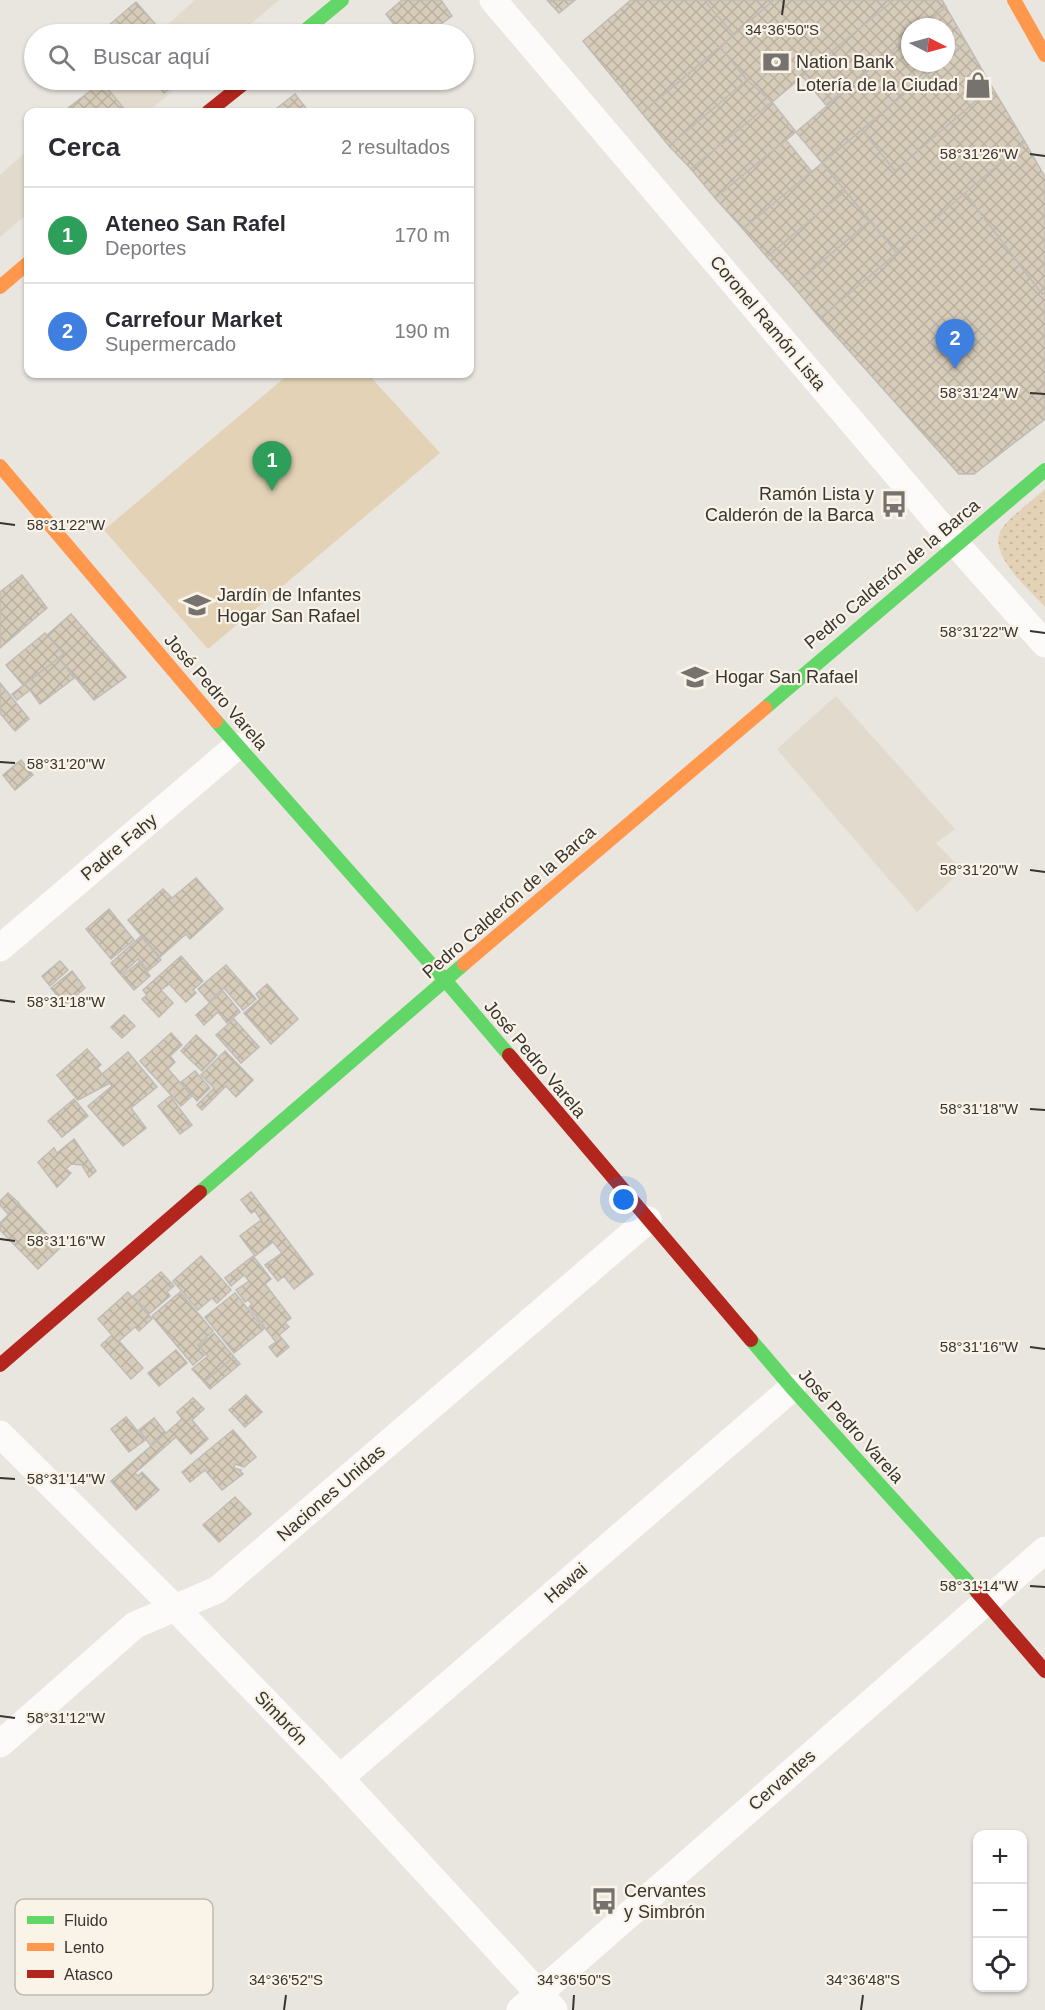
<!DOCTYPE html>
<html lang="es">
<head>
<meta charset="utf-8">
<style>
  body { margin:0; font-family:Helvetica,sans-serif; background:#f7f7f7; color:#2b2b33 }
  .controls { position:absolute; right:18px; bottom:18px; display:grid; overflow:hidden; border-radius:12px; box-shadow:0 2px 4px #0004 }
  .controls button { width:54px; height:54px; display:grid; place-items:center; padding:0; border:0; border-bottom:2px solid #e1e1e2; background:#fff; color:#2b2b33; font:30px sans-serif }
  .compass { position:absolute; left:901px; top:18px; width:54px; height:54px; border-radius:50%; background:#fff; box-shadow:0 2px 4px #0004; rotate:96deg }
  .you { position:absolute; left:624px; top:1200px; width:21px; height:21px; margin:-15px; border:4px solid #fff; border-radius:50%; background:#1a73e8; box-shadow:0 0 0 9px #1a73e833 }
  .badge { display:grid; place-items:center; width:39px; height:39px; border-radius:50%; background:#76736e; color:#fff; font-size:20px; font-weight:700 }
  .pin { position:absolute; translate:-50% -50px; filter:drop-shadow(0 2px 3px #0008) }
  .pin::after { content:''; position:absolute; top:32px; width:21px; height:18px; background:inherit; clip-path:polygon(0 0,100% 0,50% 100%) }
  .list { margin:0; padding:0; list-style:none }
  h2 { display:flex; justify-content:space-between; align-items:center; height:78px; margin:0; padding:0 24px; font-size:26px }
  h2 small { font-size:20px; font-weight:400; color:#7c7c81 }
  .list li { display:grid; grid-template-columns:39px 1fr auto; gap:18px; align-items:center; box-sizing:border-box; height:96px; padding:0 24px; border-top:2px solid #e1e1e2 }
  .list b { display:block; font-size:22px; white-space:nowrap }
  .list p { margin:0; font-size:20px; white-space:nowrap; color:#7c7c81 }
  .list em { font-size:20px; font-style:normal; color:#7c7c81 }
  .icon { flex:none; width:33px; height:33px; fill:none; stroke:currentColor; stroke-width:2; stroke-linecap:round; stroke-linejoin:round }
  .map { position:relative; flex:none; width:1045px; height:2010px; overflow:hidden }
  .search { position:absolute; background:#fff; box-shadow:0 2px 4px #0004; left:24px; top:24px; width:450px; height:66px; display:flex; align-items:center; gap:15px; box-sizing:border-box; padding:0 21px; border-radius:33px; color:#7c7c81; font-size:22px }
  .panel { position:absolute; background:#fff; box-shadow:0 2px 4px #0004; left:24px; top:108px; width:450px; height:270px; border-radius:12px }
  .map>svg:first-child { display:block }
  .built { fill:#e2dacd }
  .grass { fill:#e4d2b6 }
  .park { fill:url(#park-dots) }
  .building { fill:url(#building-cross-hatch); stroke:#bfbcb7; stroke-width:1.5 }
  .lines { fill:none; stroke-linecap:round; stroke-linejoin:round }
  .street { stroke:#fcfbfa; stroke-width:27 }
  .fast { stroke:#63d668; stroke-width:14 }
  .slow { stroke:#ff974d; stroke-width:14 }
  .jam { stroke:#b3261e; stroke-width:14 }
  .ticks { fill:none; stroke:#383531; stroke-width:2 }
  .labels { text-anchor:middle; stroke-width:4.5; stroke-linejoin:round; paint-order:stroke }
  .poi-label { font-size:18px; fill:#383531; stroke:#faf3e8; text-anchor:start }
  .street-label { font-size:18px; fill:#383531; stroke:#faf3e8 }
  .key { fill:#faf3e8; stroke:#c0bab1; stroke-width:1.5 }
  .key-label { font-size:16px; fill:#383531 }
  .ticks-label { font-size:15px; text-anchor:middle; fill:#383531; stroke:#faf3e8; stroke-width:4.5; stroke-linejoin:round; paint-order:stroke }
</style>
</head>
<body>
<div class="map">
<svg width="1045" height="2010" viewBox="0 0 1045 2010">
  <defs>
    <pattern id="park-dots" width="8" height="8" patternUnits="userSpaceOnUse" patternTransform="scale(1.5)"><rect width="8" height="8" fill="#e4d2b6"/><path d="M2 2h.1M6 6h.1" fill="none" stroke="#c4b59d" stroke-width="1.8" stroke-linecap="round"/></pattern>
    <pattern id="building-cross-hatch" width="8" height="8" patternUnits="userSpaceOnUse" patternTransform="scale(1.5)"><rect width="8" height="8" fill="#d7ccba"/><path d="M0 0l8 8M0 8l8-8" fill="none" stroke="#b9b0a0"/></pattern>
  </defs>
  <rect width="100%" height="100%" fill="#e9e5df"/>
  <g class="built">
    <polygon points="195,0 279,0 239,34 157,34"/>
    <polygon points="107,80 186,80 147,112 70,112"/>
    <polygon points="28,150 28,213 0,237 0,175"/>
    <polygon points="836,696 955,829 936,843 962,870 917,912 777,749"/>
  </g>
  <polygon class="grass" points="289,374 368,374 440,453 208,649 104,530"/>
  <path class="park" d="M1045,489V607C1029,589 984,552 1003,527C1015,513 1032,501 1045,489Z"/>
  <g class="building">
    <polygon points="402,0 441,0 452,16 427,34 401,34 386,14"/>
    <polygon points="547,0 575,0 559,13"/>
    <polygon points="631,0 704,0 734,35 642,113 583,41"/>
    <polygon points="704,0 774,0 734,35"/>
    <polygon points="774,0 894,0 772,102 747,80 720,47"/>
    <polygon points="894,0 942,0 946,7 921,27 910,27 910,36 826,105 802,76"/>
    <polygon points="136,2 164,34 115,34 108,26"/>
    <polygon points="946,7 966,42 946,59 946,27 921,27"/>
    <polygon points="910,36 910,63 941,63 822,163 796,132"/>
    <polygon points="966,42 992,87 895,171 862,130 941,63 946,63 946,59"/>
    <polygon points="720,47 747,80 669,146 642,113"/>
    <polygon points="152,80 180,80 164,93"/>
    <polygon points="747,80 772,102 691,169 669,146"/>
    <polygon points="102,82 127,112 72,112 68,108"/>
    <polygon points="992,87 1025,142 897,253 822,163 862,130 895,171"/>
    <polygon points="295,94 309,112 272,112"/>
    <polygon points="772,102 796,132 715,198 691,169"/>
    <polygon points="786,140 812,172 743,229 715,198"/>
    <polygon points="1025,142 1045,177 1045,292 1042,294 965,193"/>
    <polygon points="822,163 845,191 767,257 743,229"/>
    <polygon points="845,191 870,221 793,286 767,257"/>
    <polygon points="965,193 1042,294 1045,292 1045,419 974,474 959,474 820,318"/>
    <polygon points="870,221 897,253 820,318 793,286"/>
    <polygon points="22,575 47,608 0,648 0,592"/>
    <polygon points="71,614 126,677 94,700 59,658 64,654 46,636"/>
    <polygon points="45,633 64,654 23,685 6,665"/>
    <polygon points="59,658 74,678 40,704 30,690 17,700 12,694"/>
    <polygon points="0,683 29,719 15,731 0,713"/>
    <polygon points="21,760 33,775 15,790 3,775"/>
    <polygon points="196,878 223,909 190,939 186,934 160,957 128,920 163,889 172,898"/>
    <polygon points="109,909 134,940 111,959 86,929"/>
    <polygon points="141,936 161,960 148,971 138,959 121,975 111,963"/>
    <polygon points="181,956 203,981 193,990 196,993 186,1002 169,984 161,990 173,1003 159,1017 142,999 147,995 143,990"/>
    <polygon points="60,961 68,970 50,986 42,976"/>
    <polygon points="139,962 150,976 134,990 122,976"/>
    <polygon points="226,965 256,999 243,1010 224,988 209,1002 198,989"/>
    <polygon points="72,971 85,988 65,1005 51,988"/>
    <polygon points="267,984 298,1019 271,1044 244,1013 260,999 256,994"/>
    <polygon points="223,991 240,1012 227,1023 218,1012 204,1025 196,1015"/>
    <polygon points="124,1015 135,1026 122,1038 111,1027"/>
    <polygon points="234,1019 259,1047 241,1063 216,1035"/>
    <polygon points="171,1033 182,1045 170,1056 175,1062 168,1069 192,1096 181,1106 140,1061"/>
    <polygon points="196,1035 217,1055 202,1071 181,1051"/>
    <polygon points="87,1049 101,1065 97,1068 110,1083 78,1100 57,1075"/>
    <polygon points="225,1051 253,1080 236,1097 226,1086 202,1110 197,1105 214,1088 201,1075"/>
    <polygon points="128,1052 157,1087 131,1108 146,1128 123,1146 88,1106 112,1086 102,1074"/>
    <polygon points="195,1071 210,1088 197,1101 181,1082"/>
    <polygon points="170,1096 192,1125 180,1134 158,1106"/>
    <polygon points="74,1099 88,1116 62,1137 48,1121"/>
    <polygon points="74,1139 96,1171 89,1177 82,1165 71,1164 66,1169 71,1173 57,1187 38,1162 54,1148 57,1153"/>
    <polygon points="251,1192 313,1274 294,1289 284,1276 278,1281 265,1265 282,1253 273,1242 255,1256 240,1236 261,1220 255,1211 251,1213 241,1200"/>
    <polygon points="8,1193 19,1203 8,1214 0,1205 0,1201"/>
    <polygon points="19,1204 60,1248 38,1269 0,1230 0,1223"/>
    <polygon points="201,1256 231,1290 217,1303 212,1298 198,1310 173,1281"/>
    <polygon points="253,1256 271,1279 265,1284 291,1318 285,1323 289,1327 279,1335 289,1347 277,1357 269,1347 276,1342 249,1307 252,1304 248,1300 245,1302 236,1290 249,1281 244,1275 231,1286 225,1278"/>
    <polygon points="161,1272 174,1286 167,1292 170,1296 149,1314 133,1296"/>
    <polygon points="128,1292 152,1319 139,1331 135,1327 119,1341 143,1368 131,1379 101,1345 112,1335 98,1319"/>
    <polygon points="180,1292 213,1331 198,1345 206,1354 193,1365 152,1316"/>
    <polygon points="235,1293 264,1329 234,1353 205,1317"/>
    <polygon points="214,1333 234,1357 204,1382 192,1369 208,1356 199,1346"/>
    <polygon points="176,1350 187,1363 159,1386 148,1373"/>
    <polygon points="234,1357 240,1364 210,1389 204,1382"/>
    <polygon points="246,1395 262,1412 245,1427 229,1410"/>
    <polygon points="193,1398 204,1409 192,1420 208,1439 191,1454 176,1437 135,1473 138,1476 142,1472 159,1490 136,1510 111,1481 182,1419 177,1412"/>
    <polygon points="126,1417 145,1440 129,1452 111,1429"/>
    <polygon points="154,1418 166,1433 150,1445 139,1430"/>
    <polygon points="233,1430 256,1457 244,1467 235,1464 234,1468 241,1470 240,1471 243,1474 222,1490 205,1470 190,1482 182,1472"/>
    <polygon points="235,1497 251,1514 219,1542 203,1525"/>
  </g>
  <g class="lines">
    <g class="street">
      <polyline points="493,0 956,544 1045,644"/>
      <polyline points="0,948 237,746"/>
      <polyline points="0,1434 175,1608 340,1778 554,2010"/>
      <polyline points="0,1744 135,1625 217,1590 648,1220"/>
      <polyline points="340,1778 792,1388"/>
      <polyline points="520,2010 1045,1550"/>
    </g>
    <g class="fast">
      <polyline points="301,34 342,0"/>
      <polyline points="765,708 1045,470"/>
      <polyline points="216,721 445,980 509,1055"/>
      <polyline points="200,1192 464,964"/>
      <polyline points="751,1340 792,1388 977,1592"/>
    </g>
    <g class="slow">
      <polyline points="1014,0 1045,55"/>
      <polyline points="0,287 28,263"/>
      <polyline points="0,466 216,721"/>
      <polyline points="464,964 765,708"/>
    </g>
    <g class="jam">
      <polyline points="208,112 248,80"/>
      <polyline points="509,1055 751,1340"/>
      <polyline points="0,1365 200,1192"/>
      <polyline points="977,1592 1045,1671"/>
    </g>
  </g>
  <path class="ticks" d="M782,15L784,0M1030,154L1045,156M1030,393L1045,394M0,523L15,525M1030,631L1045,633M0,762L15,763M1030,870L1045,872M0,1000L15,1002M1030,1109L1045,1110M0,1239L15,1241M1030,1347L1045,1349M0,1478L15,1479M1030,1586L1045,1587M0,1716L15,1718M284,2010L286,1995M573,2010L574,1995M861,2010L863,1995"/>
  <defs>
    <symbol id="bank-bare" viewBox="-9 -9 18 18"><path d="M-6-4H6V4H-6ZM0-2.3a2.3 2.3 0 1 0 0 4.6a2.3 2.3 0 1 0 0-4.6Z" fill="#76736e" stroke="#faf3e8" stroke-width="2.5" paint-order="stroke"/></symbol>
    <symbol id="shop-bare" viewBox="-9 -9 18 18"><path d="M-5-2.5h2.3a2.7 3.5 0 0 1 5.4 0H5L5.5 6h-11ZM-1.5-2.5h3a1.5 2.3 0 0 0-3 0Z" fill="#76736e" stroke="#faf3e8" stroke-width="2.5" paint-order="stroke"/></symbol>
    <symbol id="bus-bare" viewBox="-9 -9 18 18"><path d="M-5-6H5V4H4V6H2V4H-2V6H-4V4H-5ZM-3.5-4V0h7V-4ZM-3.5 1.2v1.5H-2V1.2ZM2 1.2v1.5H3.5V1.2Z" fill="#76736e" stroke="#faf3e8" stroke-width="2.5" paint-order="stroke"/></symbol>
    <symbol id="school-bare" viewBox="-9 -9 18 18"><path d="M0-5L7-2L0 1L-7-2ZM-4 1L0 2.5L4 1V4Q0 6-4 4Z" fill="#76736e" stroke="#faf3e8" stroke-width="2.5" paint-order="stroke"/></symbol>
  </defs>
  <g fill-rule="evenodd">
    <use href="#bank-bare" x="757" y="43" width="38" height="38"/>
    <use href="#shop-bare" x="959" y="66" width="38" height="38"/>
    <use href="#bus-bare" x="875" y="485" width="38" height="38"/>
    <use href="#school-bare" x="178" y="586" width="38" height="38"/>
    <use href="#school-bare" x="676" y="658" width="38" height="38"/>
    <use href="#bus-bare" x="585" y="1882" width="38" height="38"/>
  </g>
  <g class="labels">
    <g class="poi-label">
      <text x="796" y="68">Nation Bank</text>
      <text x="958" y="91" text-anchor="end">Lotería de la Ciudad</text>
      <text x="874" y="500" text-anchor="end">Ramón Lista y<tspan x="874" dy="21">Calderón de la Barca</tspan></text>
      <text x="217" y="601">Jardín de Infantes<tspan x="217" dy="21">Hogar San Rafael</tspan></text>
      <text x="715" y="683">Hogar San Rafael</text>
      <text x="624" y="1897">Cervantes<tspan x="624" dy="21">y Simbrón</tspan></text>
    </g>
    <g class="street-label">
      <text transform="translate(768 323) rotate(50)" y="6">Coronel Ramón Lista</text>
      <text transform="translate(892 574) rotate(-40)" y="6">Pedro Calderón de la Barca</text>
      <text transform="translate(216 692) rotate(49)" y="6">José Pedro Varela</text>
      <text transform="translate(119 847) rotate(-40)" y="6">Padre Fahy</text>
      <text transform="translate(509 902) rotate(-41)" y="6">Pedro Calderón de la Barca</text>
      <text transform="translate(535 1059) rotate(50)" y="6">José Pedro Varela</text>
      <text transform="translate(851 1426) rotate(48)" y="6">José Pedro Varela</text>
      <text transform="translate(331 1493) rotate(-41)" y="6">Naciones Unidas</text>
      <text transform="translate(566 1583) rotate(-41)" y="6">Hawai</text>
      <text transform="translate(281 1718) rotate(46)" y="6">Simbrón</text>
      <text transform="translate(782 1780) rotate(-41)" y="6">Cervantes</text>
    </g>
  </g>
  <rect x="15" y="1899" width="198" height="96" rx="9" class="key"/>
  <rect x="27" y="1916" width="27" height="8" fill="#63d668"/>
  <rect x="27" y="1943" width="27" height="8" fill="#ff974d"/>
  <rect x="27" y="1970" width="27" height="8" fill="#b3261e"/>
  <g class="key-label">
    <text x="64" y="1926">Fluido</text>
    <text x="64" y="1953">Lento</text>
    <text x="64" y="1980">Atasco</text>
  </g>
  <g class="ticks-label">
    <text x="782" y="35">34°36'50"S</text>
    <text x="979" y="159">58°31'26"W</text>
    <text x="979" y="398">58°31'24"W</text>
    <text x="66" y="530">58°31'22"W</text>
    <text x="979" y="637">58°31'22"W</text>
    <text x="66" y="769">58°31'20"W</text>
    <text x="979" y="875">58°31'20"W</text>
    <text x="66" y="1007">58°31'18"W</text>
    <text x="979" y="1114">58°31'18"W</text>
    <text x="66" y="1246">58°31'16"W</text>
    <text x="979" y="1352">58°31'16"W</text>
    <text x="66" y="1484">58°31'14"W</text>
    <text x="979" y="1591">58°31'14"W</text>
    <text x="66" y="1723">58°31'12"W</text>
    <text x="286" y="1985">34°36'52"S</text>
    <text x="574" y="1985">34°36'50"S</text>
    <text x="863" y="1985">34°36'48"S</text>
  </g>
</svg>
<div class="controls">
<button>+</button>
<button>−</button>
<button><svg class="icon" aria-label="locate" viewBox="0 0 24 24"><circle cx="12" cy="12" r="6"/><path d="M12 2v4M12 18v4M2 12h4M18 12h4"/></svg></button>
</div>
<svg class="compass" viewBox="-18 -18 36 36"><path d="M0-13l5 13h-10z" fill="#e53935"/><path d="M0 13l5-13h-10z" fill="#7c7c81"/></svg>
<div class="you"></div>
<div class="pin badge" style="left:272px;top:491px;background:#2e9e5b">1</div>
<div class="pin badge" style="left:955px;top:369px;background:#3f7fe0">2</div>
<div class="search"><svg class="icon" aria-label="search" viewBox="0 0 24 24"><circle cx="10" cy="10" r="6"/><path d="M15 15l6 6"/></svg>Buscar aquí</div>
<section class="panel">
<h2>Cerca<small>2 resultados</small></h2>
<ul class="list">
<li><span class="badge" style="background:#2e9e5b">1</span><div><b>Ateneo San Rafel</b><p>Deportes</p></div><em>170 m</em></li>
<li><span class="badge" style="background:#3f7fe0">2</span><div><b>Carrefour Market</b><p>Supermercado</p></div><em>190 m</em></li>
</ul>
</section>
</div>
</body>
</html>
